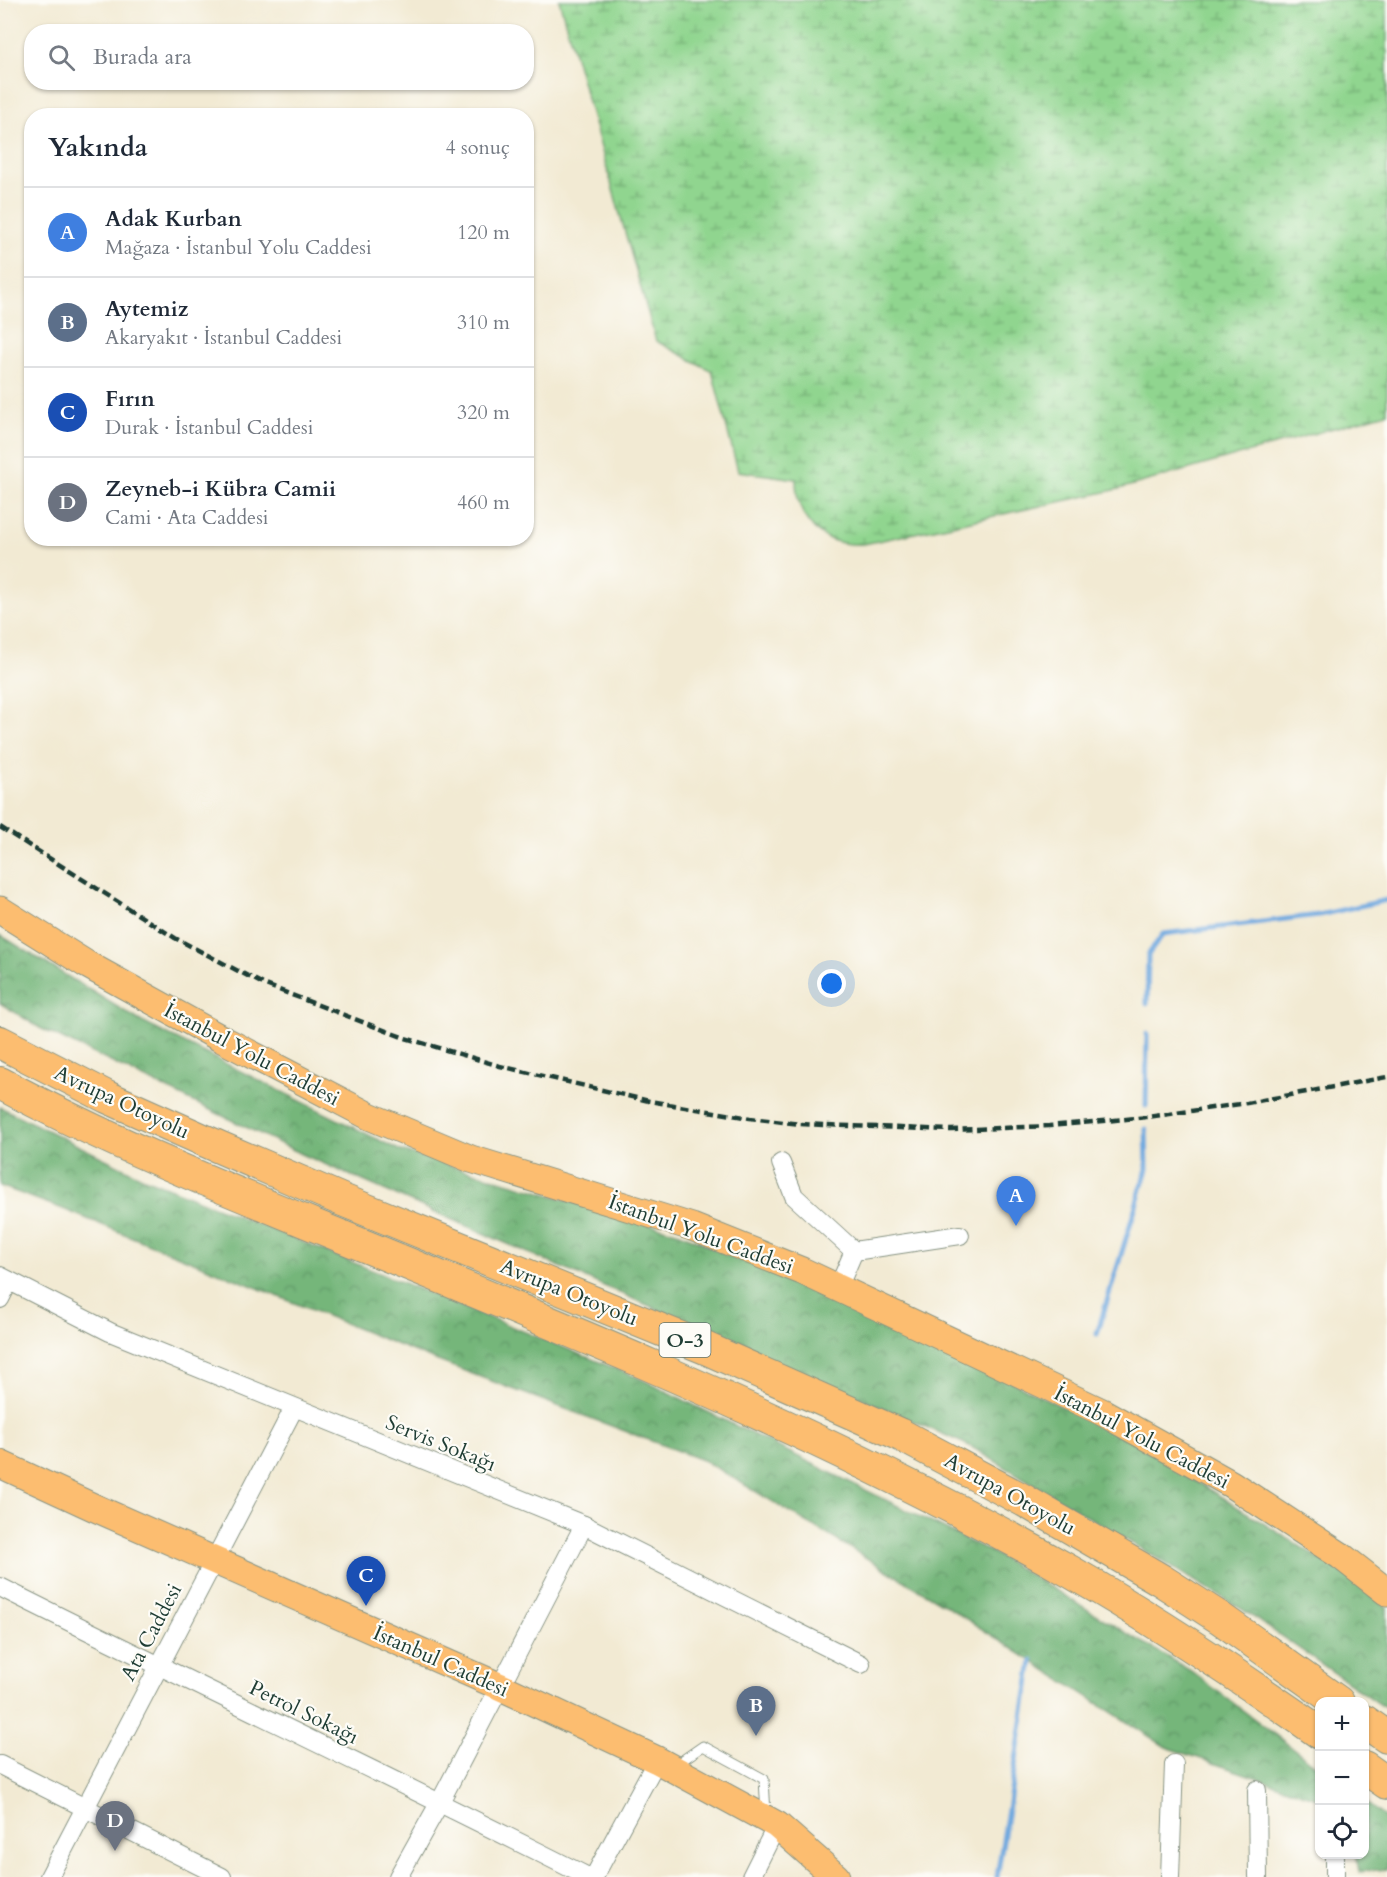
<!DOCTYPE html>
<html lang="tr">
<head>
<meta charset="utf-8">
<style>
  body { margin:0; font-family:Cardo,serif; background:#f2f2f3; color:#1f2937 }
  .controls { position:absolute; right:18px; bottom:18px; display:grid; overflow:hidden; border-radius:12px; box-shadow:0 2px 4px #0004 }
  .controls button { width:54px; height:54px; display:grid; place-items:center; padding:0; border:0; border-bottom:2px solid #e0e1e3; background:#fff; color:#1f2937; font:30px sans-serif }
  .you { position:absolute; left:832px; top:984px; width:21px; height:21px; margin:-15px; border:4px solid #fff; border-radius:50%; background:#1a73e8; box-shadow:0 0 0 9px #1a73e833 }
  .badge { display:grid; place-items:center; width:39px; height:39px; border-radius:50%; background:#0f766e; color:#fff; font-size:20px; font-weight:700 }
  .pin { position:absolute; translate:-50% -50px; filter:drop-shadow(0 2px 3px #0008) }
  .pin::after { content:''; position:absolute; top:32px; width:21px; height:18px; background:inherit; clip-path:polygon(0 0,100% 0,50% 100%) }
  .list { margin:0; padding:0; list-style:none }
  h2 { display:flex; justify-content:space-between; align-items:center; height:78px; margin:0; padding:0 24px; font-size:26px }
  h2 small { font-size:20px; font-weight:400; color:#747a83 }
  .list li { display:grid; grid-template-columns:39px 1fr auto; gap:18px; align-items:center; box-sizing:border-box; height:90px; padding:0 24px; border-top:2px solid #e0e1e3 }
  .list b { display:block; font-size:22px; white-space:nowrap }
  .list p { margin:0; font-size:20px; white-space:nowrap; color:#747a83 }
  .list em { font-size:20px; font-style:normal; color:#747a83 }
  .icon { flex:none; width:33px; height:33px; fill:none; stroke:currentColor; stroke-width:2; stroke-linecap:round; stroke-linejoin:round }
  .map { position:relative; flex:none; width:1387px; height:1877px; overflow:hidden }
  .search { position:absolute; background:#fff; box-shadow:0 2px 4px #0004; left:24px; top:24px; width:510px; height:66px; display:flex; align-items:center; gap:15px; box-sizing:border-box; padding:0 21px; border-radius:24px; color:#747a83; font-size:22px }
  .panel { position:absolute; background:#fff; box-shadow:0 2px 4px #0004; left:24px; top:108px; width:510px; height:438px; border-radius:24px }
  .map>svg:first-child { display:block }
  .forest { fill:url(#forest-crowns); stroke:#4a7a57; stroke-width:1.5 }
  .wetland { fill:url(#wetland-marsh); stroke:#588962; stroke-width:1.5 }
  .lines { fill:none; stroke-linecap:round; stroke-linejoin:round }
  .stream { stroke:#70a9df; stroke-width:5 }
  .service-casing { stroke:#889484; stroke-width:11 }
  .minor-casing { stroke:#889484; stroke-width:20 }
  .primary-casing { stroke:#889484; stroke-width:29 }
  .motorway-casing { stroke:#889484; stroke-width:34 }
  .service { stroke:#fff; stroke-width:9 }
  .minor { stroke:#fff; stroke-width:18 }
  .primary { stroke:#fcbd6f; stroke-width:27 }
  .motorway { stroke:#fcbd6f; stroke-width:32 }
  .rail { stroke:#1f3d34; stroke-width:4.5; stroke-dasharray:9 4.5; stroke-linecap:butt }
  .labels { text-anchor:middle; stroke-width:4.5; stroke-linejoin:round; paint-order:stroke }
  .shield { fill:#fdfcf7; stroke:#62766e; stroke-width:1.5 }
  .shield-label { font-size:20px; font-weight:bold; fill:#1f3d34 }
  .street-label { font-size:21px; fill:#1f3d34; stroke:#fdfcf7 }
</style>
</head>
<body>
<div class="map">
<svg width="1387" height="1877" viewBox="0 0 1387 1877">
  <defs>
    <pattern id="forest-crowns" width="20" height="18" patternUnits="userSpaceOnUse" patternTransform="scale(1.5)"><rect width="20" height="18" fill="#74b67a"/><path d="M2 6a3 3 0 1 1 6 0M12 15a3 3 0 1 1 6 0" fill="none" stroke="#5f9565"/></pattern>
    <pattern id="wetland-marsh" width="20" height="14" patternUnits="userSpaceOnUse" patternTransform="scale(1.5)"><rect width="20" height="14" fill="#90d58f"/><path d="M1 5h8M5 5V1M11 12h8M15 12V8" fill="none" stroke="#75ae76"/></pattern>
  </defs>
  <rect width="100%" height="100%" fill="#fdfcf7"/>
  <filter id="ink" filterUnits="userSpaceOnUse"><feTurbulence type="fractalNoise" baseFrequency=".0167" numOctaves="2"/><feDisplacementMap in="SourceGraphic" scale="12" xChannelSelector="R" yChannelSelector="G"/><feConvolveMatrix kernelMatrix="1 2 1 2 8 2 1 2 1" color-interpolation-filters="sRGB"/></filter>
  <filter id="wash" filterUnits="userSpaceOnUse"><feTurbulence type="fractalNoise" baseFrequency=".008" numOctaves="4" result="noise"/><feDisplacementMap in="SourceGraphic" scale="24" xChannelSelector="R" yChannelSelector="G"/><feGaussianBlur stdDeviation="1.35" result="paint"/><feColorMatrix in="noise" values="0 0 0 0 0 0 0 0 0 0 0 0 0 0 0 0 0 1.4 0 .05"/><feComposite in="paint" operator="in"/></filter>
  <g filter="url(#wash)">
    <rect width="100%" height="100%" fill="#f2ead3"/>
    <g class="forest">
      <polygon points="0,935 142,1022 401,1151 680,1233 859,1308 1129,1439 1357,1582 1387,1608 1387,1709 1240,1608 970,1446 304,1155 40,1028 0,1003"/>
      <polygon points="0,1107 144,1178 639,1378 993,1553 1191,1671 1319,1768 1319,1799 1166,1747 940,1602 705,1461 430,1358 63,1209 0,1186"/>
      <polygon points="1365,1802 1387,1819 1387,1869 1359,1872 1356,1855 1364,1854"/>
    </g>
    <path class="wetland" d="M559,0H1387V413L1119,489L864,544C821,547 796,521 796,479L738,471L712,371L656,341Z"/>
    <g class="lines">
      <g class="stream">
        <polyline points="1147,1004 1148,955 1163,934 1319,915 1387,900"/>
        <polyline points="1146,1106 1147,1034"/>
        <polyline points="1097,1334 1147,1169 1146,1129"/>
        <polyline points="997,1877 1032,1661"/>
      </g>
    </g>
  </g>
  <g filter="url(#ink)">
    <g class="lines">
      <defs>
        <polyline id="service" points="674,1766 703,1746 764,1779 766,1814"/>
        <g id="minor">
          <polyline points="781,1163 794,1196 854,1251"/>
          <polyline points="854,1251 960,1235"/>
          <polyline points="0,1276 110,1332 584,1525 861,1664"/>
          <polyline points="838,1288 854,1251"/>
          <polyline points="0,1299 9,1281"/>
          <path d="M0,1587C195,1685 393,1778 588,1877"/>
          <polyline points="0,1765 222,1877"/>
          <polyline points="1257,1790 1258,1877"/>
          <polyline points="49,1877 294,1408"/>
          <polyline points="398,1877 440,1802 584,1525"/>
          <polyline points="594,1877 657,1760"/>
          <polyline points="751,1877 777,1825"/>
          <polyline points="1170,1877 1174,1764"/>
          <polyline points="1335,1877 1335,1854"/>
        </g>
        <g id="primary">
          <polyline points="0,910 86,964 220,1038 369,1116 471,1159 692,1227 802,1271 1102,1412 1231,1484 1341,1556 1387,1592"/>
          <polyline points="0,1464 93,1507 499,1686 657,1760 777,1825 836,1877"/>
        </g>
        <g id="motorway">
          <polyline points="0,1042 107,1097 219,1147 340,1199 703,1347 899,1434 1025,1501 1161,1580 1220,1618 1338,1702"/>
          <path d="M0,1083C109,1142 224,1188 338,1235C443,1278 548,1321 652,1366C795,1428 936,1495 1071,1572C1157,1621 1239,1676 1320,1733"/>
          <polyline points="1364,1721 1387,1737"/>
          <polyline points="1364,1767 1387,1783"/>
        </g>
      </defs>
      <use href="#service" class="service-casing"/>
      <use href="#minor" class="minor-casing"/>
      <use href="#primary" class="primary-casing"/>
      <use href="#motorway" class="motorway-casing"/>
      <use href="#service" class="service"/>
      <use href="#minor" class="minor"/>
      <use href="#primary" class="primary"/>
      <use href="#motorway" class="motorway"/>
      <polyline class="rail" points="0,827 175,938 263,984 402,1037 500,1066 649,1101 750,1118 800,1124 951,1130 1049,1126 1148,1117 1247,1103 1387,1077"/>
    </g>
  </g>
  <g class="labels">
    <rect class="shield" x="659.5" y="1323" width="51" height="34" rx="4.5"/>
    <g class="shield-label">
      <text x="685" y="1347">O-3</text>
    </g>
    <g class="street-label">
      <text transform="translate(252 1054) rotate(28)" y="7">İstanbul Yolu Caddesi</text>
      <text transform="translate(122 1102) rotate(25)" y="7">Avrupa Otoyolu</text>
      <text transform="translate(701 1234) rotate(20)" y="7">İstanbul Yolu Caddesi</text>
      <text transform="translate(569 1292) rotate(22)" y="7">Avrupa Otoyolu</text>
      <text transform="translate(1142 1437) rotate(28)" y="7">İstanbul Yolu Caddesi</text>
      <text transform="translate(441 1443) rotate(22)" y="7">Servis Sokağı</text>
      <text transform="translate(1010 1494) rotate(29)" y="7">Avrupa Otoyolu</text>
      <text transform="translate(151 1632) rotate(-62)" y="7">Ata Caddesi</text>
      <text transform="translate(441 1661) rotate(24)" y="7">İstanbul Caddesi</text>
      <text transform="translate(304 1712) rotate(26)" y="7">Petrol Sokağı</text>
    </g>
  </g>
</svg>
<div class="controls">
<button>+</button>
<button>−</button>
<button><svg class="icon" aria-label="locate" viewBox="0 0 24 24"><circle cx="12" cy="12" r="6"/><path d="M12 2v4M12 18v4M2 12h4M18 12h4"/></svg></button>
</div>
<div class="you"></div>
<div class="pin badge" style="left:1016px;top:1226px;background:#3f7fe0">A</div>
<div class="pin badge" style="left:756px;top:1736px;background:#5c6f8a">B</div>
<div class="pin badge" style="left:366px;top:1606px;background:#1a4fb4">C</div>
<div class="pin badge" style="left:115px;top:1851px;background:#6b7280">D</div>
<div class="search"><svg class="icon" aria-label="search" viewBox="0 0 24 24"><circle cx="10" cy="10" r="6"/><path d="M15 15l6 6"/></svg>Burada ara</div>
<section class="panel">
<h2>Yakında<small>4 sonuç</small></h2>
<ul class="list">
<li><span class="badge" style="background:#3f7fe0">A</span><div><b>Adak Kurban</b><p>Mağaza · İstanbul Yolu Caddesi</p></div><em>120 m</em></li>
<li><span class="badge" style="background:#5c6f8a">B</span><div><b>Aytemiz</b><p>Akaryakıt · İstanbul Caddesi</p></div><em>310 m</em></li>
<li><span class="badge" style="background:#1a4fb4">C</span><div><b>Fırın</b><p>Durak · İstanbul Caddesi</p></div><em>320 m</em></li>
<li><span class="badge" style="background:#6b7280">D</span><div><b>Zeyneb-i Kübra Camii</b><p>Cami · Ata Caddesi</p></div><em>460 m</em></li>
</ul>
</section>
</div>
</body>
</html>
